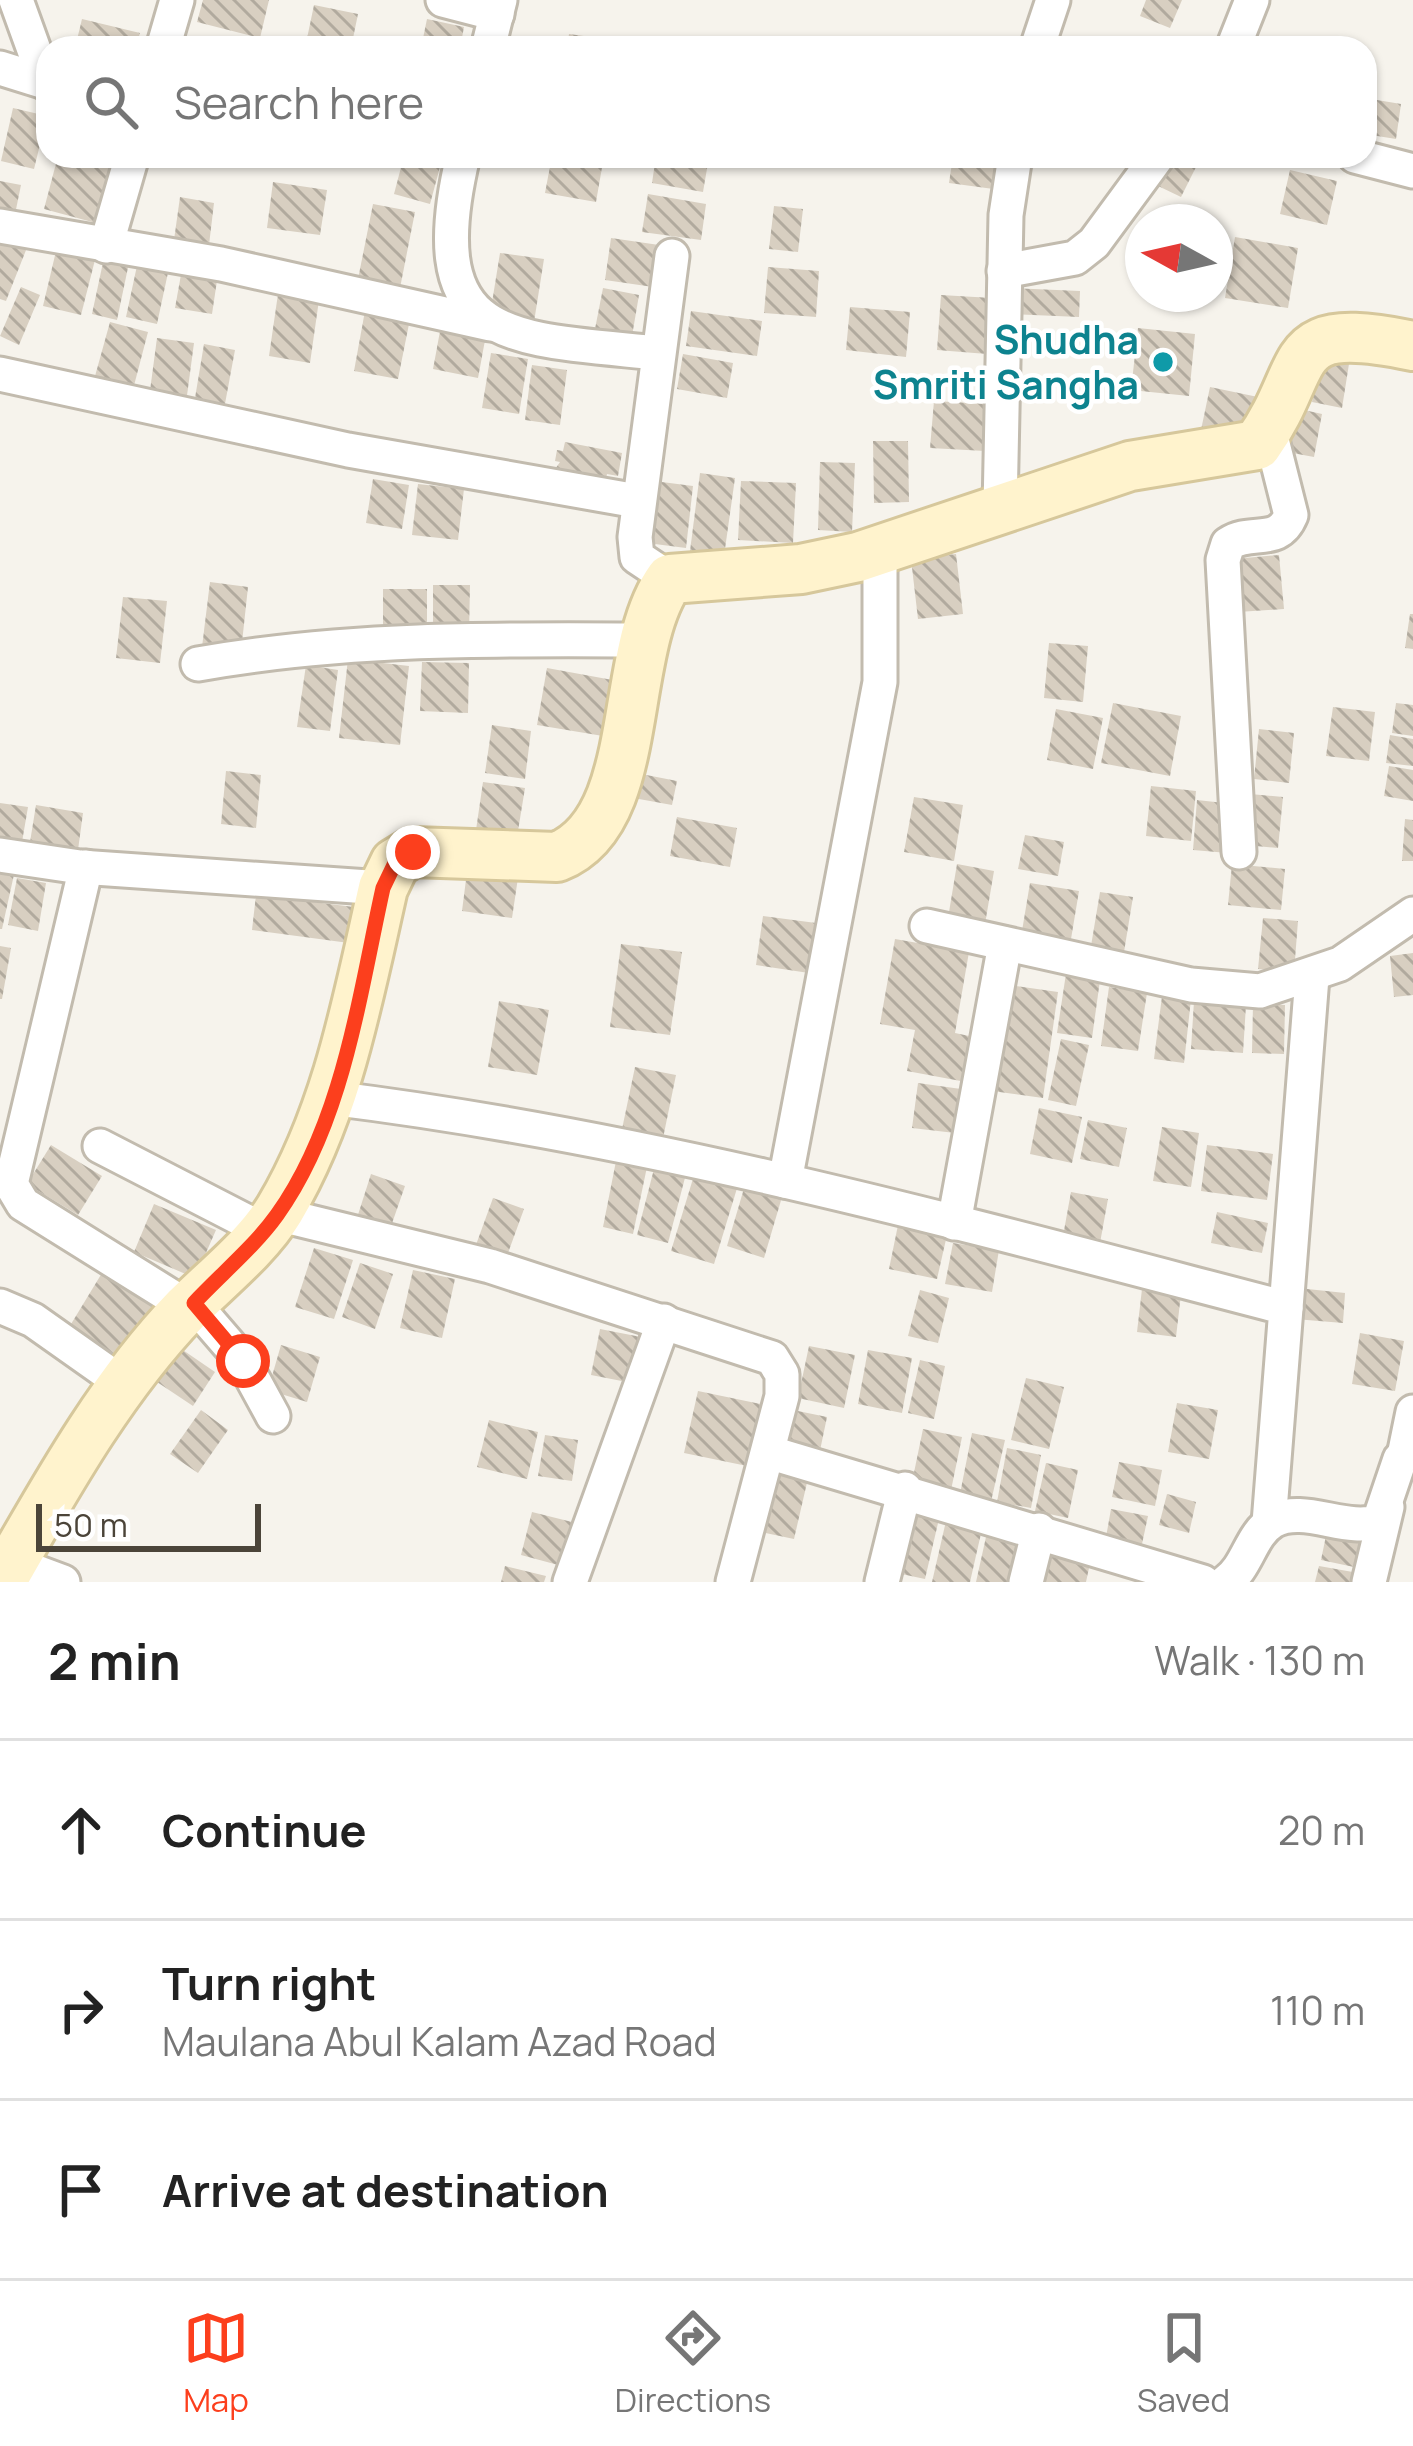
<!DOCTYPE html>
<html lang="en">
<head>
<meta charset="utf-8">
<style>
  body { margin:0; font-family:Manrope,sans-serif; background:#f2f2f2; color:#222 }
  .compass { position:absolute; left:1125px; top:204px; width:108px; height:108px; border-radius:50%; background:#fff; box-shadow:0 3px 9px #0004; rotate:278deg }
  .scale { position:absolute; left:36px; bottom:30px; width:225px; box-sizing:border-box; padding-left:12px; border:6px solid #4b4439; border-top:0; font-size:33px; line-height:42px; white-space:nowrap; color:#4b4439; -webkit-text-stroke:9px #fff; paint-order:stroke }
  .stop { position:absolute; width:36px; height:36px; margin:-27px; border:9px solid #fc3f1d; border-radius:50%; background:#fff }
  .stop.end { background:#fc3f1d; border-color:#fff; box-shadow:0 3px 12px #0008 }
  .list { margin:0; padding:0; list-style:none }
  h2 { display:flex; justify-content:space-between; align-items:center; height:156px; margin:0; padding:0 48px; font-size:51px }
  h2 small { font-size:39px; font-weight:400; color:#767676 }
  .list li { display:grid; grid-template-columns:78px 1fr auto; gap:36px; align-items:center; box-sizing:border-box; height:180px; padding:0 48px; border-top:3px solid #e0e0e0 }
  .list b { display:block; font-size:45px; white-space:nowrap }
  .list p { margin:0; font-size:39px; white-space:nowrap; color:#767676 }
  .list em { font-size:39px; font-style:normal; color:#767676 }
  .icon { flex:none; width:66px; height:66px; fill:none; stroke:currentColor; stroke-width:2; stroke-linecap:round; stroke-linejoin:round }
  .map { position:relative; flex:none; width:1413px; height:1582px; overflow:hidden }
  .search { position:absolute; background:#fff; box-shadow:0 3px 9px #0004; left:36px; right:36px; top:36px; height:132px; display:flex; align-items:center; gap:30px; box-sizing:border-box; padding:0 42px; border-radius:36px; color:#767676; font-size:45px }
  .sheet { height:696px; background:#fff }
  nav { display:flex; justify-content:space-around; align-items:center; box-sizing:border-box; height:168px; border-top:3px solid #e0e0e0; background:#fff; font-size:33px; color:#767676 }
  nav a { display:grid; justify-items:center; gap:6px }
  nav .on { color:#fc3f1d }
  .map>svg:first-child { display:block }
  .building { fill:url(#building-back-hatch) }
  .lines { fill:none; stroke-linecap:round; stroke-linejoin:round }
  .street-casing { stroke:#c2bbae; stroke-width:39 }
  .secondary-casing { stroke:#d6c79b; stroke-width:54 }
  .street { stroke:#fff; stroke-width:33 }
  .secondary { stroke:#fff3cd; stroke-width:48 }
  .route { stroke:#fc3f1d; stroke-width:15 }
  .culture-dot { fill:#0f9aa8; stroke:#fff; stroke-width:4.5 }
  .labels { text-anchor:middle; stroke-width:9; stroke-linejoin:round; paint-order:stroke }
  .culture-label { font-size:39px; font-weight:bold; fill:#0d838f; stroke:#fff; text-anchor:end }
</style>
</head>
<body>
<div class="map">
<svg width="1413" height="1582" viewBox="0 0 1413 1582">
  <defs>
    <pattern id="building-back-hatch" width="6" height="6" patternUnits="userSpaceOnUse" patternTransform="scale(3)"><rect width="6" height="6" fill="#d8cfc1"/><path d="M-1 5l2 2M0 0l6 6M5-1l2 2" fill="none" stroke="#b1aa9e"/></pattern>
  </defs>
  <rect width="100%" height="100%" fill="#f6f3ec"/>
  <g class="building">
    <polygon points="203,0 269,0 260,38 197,22"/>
    <polygon points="1146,0 1182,0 1170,28 1140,16"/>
    <polygon points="314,5 358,14 351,48 305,48"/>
    <polygon points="82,19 140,33 136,48 75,48"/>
    <polygon points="427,19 464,27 460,48 421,48"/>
    <polygon points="569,34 650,45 650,48 567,48"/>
    <polygon points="1247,36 1285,47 1285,48 1244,48"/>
    <polygon points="220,39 264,45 264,48 219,48"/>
    <polygon points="1365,98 1401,104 1396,139 1365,134"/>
    <polygon points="13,108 47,116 34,169 1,161"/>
    <polygon points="58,156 127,156 107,226 44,209"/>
    <polygon points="404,156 443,156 430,204 394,194"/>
    <polygon points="552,156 604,156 596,202 545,193"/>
    <polygon points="656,156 709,157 703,192 652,183"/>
    <polygon points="953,156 1006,156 1001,190 949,183"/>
    <polygon points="1168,156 1199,161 1181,197 1154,184"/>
    <polygon points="1290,170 1337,181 1327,225 1280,214"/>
    <polygon points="0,181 21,185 13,224 0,221"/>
    <polygon points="273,182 327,190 320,235 267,228"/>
    <polygon points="648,194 706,204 701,240 642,232"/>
    <polygon points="180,197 214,203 209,245 174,240"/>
    <polygon points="373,204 415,212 399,293 357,284"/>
    <polygon points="774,206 803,209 798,252 769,249"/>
    <polygon points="1235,237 1298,248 1288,308 1225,298"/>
    <polygon points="611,238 666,246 660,288 605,280"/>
    <polygon points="0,240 28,245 6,301 0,299"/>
    <polygon points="57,247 96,256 81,315 43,306"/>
    <polygon points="105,253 130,258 117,320 92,314"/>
    <polygon points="500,253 544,259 534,322 490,315"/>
    <polygon points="138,261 169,268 157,324 126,317"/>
    <polygon points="768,267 819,271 816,317 764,313"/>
    <polygon points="182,269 218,274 212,314 175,308"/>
    <polygon points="21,287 40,295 19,345 0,336"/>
    <polygon points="603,288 639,295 632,336 595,329"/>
    <polygon points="1012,288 1080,291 1079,317 1010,314"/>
    <polygon points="278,294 319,300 310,363 269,356"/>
    <polygon points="941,295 992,298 987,354 937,350"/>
    <polygon points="367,300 412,309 398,379 354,371"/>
    <polygon points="850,307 910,312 906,357 846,350"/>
    <polygon points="691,311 762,321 757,356 686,346"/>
    <polygon points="110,322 148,332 131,397 92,387"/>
    <polygon points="441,326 486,335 478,378 433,369"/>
    <polygon points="1138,328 1195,334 1189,396 1131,390"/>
    <polygon points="157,338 194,343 186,403 149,398"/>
    <polygon points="204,344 235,350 224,409 194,404"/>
    <polygon points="491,353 528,359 519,414 482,408"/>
    <polygon points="683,354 733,363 727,398 677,389"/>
    <polygon points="1320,359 1349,364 1342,408 1312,402"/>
    <polygon points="532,365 567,370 560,425 525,420"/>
    <polygon points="1210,387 1258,397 1248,440 1201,430"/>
    <polygon points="934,401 988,404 985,451 930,448"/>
    <polygon points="1295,408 1322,414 1314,457 1287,452"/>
    <polygon points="873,441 908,441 909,502 874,503"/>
    <polygon points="565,442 622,453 618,476 607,474 605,483 553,472 560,462 555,461 557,450 563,451"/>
    <polygon points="820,462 855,463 852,532 818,530"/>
    <polygon points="700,473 735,478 724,556 690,551"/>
    <polygon points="373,479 409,485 402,529 366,523"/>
    <polygon points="654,481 693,486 686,548 647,543"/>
    <polygon points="741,481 796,483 793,543 738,540"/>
    <polygon points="418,484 464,489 458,540 412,535"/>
    <polygon points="956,554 963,614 918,619 911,559"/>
    <polygon points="1279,555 1284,609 1238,612 1234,559"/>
    <polygon points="210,582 248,587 241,652 202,647"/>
    <polygon points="433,585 470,585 469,634 433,634"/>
    <polygon points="383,589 427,589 427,639 383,638"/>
    <polygon points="123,597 167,601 160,663 116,658"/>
    <polygon points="1410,614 1413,614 1413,649 1405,648"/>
    <polygon points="1049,643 1088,646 1083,702 1044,698"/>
    <polygon points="348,659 409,666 400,745 339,738"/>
    <polygon points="422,662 469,663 468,713 420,711"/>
    <polygon points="306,665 338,670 330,731 297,727"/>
    <polygon points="547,668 618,681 609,737 537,725"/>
    <polygon points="1113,703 1181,716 1170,776 1101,763"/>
    <polygon points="1396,703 1413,705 1413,736 1392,733"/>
    <polygon points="1333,707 1375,712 1369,761 1326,756"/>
    <polygon points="1056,709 1103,718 1093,769 1047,760"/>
    <polygon points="492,725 531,731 525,779 485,773"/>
    <polygon points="1259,729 1294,733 1289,783 1254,779"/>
    <polygon points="1390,735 1413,739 1413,766 1386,763"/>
    <polygon points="1389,766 1413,770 1413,801 1384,796"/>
    <polygon points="621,770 677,781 672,805 617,795"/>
    <polygon points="226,771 261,775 256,828 221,824"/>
    <polygon points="483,782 525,788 517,837 476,830"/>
    <polygon points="1151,786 1196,791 1191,841 1146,836"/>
    <polygon points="1250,794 1283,797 1278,848 1245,845"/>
    <polygon points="914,797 963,805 954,861 904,852"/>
    <polygon points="1197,800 1233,804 1228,853 1193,850"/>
    <polygon points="0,803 28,807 22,842 0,839"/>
    <polygon points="36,805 83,813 78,850 30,842"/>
    <polygon points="677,817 737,828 730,867 670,856"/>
    <polygon points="1405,819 1413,820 1413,861 1402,861"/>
    <polygon points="1025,835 1064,842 1058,876 1018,869"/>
    <polygon points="468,864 519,871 512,918 462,911"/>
    <polygon points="957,864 994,871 985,924 948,918"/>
    <polygon points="1232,864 1285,869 1281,910 1228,905"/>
    <polygon points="0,867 15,870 2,929 0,929"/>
    <polygon points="17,878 46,883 38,931 8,925"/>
    <polygon points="1030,883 1079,891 1071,939 1022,931"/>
    <polygon points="1100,892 1133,897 1123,958 1090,952"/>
    <polygon points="256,895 354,907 349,943 252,930"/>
    <polygon points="763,916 816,923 809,973 756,965"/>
    <polygon points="1263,918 1298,921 1294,972 1258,969"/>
    <polygon points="895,939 969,952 955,1033 974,1037 966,1082 907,1071 915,1030 880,1024"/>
    <polygon points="621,944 682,952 670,1035 610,1027"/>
    <polygon points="0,946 11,948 2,999 0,999"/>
    <polygon points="1413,953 1413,995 1394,997 1390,956"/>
    <polygon points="1067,967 1101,973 1092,1038 1057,1033"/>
    <polygon points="1008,985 1058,992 1043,1098 992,1091"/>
    <polygon points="1109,987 1147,993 1138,1051 1101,1046"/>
    <polygon points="1162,996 1191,999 1184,1063 1154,1059"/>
    <polygon points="499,1001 549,1010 537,1075 488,1067"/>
    <polygon points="1194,1001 1246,1005 1243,1053 1191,1049"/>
    <polygon points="1253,1004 1285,1005 1284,1054 1252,1053"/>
    <polygon points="1061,1039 1089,1045 1076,1106 1048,1100"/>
    <polygon points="635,1067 676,1075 662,1143 621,1134"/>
    <polygon points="918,1083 961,1089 955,1133 912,1128"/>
    <polygon points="1039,1108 1082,1117 1072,1163 1030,1154"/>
    <polygon points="1088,1120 1127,1128 1119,1167 1080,1159"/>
    <polygon points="1162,1127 1199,1133 1191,1187 1153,1181"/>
    <polygon points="51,1145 102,1176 78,1215 27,1184"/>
    <polygon points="1207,1145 1273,1154 1267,1200 1201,1191"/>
    <polygon points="617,1156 648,1162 633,1234 603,1227"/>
    <polygon points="656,1161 687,1170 668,1243 637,1235"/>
    <polygon points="695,1172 738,1185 714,1264 671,1251"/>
    <polygon points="371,1174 405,1186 389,1232 356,1221"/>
    <polygon points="745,1185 782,1197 764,1258 727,1246"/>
    <polygon points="1071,1192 1108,1199 1100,1243 1063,1236"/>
    <polygon points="493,1198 524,1209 504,1264 473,1253"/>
    <polygon points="154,1204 216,1230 195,1278 134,1252"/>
    <polygon points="1217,1212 1268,1223 1262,1253 1211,1243"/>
    <polygon points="898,1225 947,1235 937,1279 889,1269"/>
    <polygon points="953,1243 999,1250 992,1292 945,1284"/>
    <polygon points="314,1248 353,1260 334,1319 295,1307"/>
    <polygon points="360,1263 393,1274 375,1329 342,1317"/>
    <polygon points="413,1270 455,1279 442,1338 400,1328"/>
    <polygon points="102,1273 163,1309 124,1369 65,1334"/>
    <polygon points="1298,1288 1345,1293 1343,1323 1295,1319"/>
    <polygon points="1142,1289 1181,1294 1176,1337 1137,1332"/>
    <polygon points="920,1290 949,1298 938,1343 908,1336"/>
    <polygon points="600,1329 641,1337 632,1383 591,1375"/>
    <polygon points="1360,1333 1404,1341 1395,1391 1352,1384"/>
    <polygon points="281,1345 320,1357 307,1402 268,1390"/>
    <polygon points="177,1346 215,1372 193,1406 154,1380"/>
    <polygon points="809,1346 855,1355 844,1408 798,1398"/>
    <polygon points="868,1350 912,1358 902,1413 858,1404"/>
    <polygon points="920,1360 945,1366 934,1419 908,1413"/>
    <polygon points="1026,1378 1064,1387 1049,1449 1011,1440"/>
    <polygon points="698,1391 765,1405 752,1467 684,1453"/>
    <polygon points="1177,1403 1218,1410 1209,1459 1168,1452"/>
    <polygon points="201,1410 228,1430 198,1473 170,1454"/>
    <polygon points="793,1410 827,1417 818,1460 784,1453"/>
    <polygon points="489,1420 538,1432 527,1479 477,1467"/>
    <polygon points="923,1429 962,1437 950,1495 911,1487"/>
    <polygon points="972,1433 1005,1440 990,1506 959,1499"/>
    <polygon points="545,1435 578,1440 572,1481 538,1476"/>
    <polygon points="1007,1448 1041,1455 1031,1508 997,1502"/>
    <polygon points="1119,1462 1162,1470 1155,1506 1112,1497"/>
    <polygon points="1046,1463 1078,1470 1068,1518 1035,1511"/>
    <polygon points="771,1465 809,1474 794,1539 756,1531"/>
    <polygon points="1167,1494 1196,1502 1189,1533 1159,1525"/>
    <polygon points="910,1498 942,1506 925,1579 892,1572"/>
    <polygon points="949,1508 985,1516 970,1582 932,1582"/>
    <polygon points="1111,1509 1148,1516 1142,1544 1106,1537"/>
    <polygon points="532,1512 584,1525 573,1569 521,1555"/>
    <polygon points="990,1519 1030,1529 1018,1582 976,1582"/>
    <polygon points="1328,1526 1375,1536 1368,1570 1321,1560"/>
    <polygon points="1039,1543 1092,1554 1086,1582 1031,1582"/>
    <polygon points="505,1566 546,1576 544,1582 501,1582"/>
    <polygon points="1319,1566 1364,1574 1363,1582 1315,1582"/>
  </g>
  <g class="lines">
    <defs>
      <g id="street">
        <polyline points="16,0 46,83"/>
        <polyline points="443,0 497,14"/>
        <polyline points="163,48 177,0"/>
        <polyline points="488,48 500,0"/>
        <polyline points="1037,48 1053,0"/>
        <polyline points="1233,48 1252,0"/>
        <polyline points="0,68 48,83"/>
        <path d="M463,156C418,345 509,338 658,353"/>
        <polyline points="1355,156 1413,171"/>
        <polyline points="0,226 221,264 490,324"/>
        <polyline points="106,246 132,156"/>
        <polyline points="1004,271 1075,258 1094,243 1158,156"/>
        <polyline points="0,374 348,450 637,501"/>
        <polyline points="1000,509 1006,215 1015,156"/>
        <polyline points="670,579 637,557 635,537 672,256"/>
        <path d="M198,664C344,638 493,639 640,640"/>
        <path d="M1239,852L1223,560L1228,544C1252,528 1278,547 1291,515L1269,428"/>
        <polyline points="0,855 80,867 383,888"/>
        <polyline points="86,867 11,1184 23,1204 188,1307"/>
        <polyline points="927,926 1191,985 1260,991 1340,964 1413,914"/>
        <path d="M331,1098C655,1138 971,1226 1286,1308L1269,1523"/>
        <polyline points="100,1146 263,1230"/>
        <polyline points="785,1181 880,682 880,549"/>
        <polyline points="277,1214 490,1266 772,1358 782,1374 782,1396 733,1582"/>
        <polyline points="954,1223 1005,944"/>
        <polyline points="193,1303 243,1361 273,1416"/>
        <polyline points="0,1306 33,1320 125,1385"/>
        <polyline points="1286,1308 1312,977"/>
        <polyline points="1405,1451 1413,1412"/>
        <polyline points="768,1452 1203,1582"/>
        <polyline points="12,1563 63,1582"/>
        <polyline points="570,1582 664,1321"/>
        <polyline points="882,1582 905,1489"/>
        <polyline points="1026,1582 1039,1530"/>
        <path d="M1226,1582C1248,1567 1250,1535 1273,1521C1304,1504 1347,1533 1379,1521L1400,1459L1413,1448"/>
        <polyline points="1369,1582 1387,1507"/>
      </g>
      <path id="secondary" d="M1,1582C55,1488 110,1388 186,1309C216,1279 257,1247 280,1209C338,1111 358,998 383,888L395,863L413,852L557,857C648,821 617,652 670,579L801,569L858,557L1130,466L1257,445C1315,364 1277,318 1413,346"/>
    </defs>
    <use href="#street" class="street-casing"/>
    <use href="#secondary" class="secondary-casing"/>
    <use href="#street" class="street"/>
    <use href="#secondary" class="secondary"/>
  </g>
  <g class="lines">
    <path class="route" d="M243,1361L194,1303C220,1275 254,1247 277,1215C343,1123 359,996 383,888L395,863L413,852"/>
  </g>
  <circle class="culture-dot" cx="1163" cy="362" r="12"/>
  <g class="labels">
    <g class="culture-label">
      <text x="1139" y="354">Shudha<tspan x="1139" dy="45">Smriti Sangha</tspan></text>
    </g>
  </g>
</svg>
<svg class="compass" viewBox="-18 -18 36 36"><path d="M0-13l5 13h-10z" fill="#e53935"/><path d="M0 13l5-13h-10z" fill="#767676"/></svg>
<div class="scale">50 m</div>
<div class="stop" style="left:243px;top:1361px"></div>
<div class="stop end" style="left:413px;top:852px"></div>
<div class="search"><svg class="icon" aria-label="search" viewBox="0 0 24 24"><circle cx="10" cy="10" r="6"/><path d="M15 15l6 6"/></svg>Search here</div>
</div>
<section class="sheet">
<h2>2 min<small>Walk · 130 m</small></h2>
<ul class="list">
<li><svg class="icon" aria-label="ahead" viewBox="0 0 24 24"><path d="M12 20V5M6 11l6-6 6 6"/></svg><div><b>Continue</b></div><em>20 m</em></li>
<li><svg class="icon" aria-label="right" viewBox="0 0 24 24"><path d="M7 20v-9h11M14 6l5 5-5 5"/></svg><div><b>Turn right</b><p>Maulana Abul Kalam Azad Road</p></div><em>110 m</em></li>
<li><svg class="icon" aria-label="arrive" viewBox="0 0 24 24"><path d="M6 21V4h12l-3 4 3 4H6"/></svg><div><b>Arrive at destination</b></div></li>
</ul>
</section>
<nav>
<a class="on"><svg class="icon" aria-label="map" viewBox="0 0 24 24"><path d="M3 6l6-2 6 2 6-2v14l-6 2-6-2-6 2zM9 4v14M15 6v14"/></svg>Map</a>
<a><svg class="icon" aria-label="directions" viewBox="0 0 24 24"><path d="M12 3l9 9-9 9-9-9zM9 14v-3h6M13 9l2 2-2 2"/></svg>Directions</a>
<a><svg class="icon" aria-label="saved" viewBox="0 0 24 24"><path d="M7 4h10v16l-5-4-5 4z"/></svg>Saved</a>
</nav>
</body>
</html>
